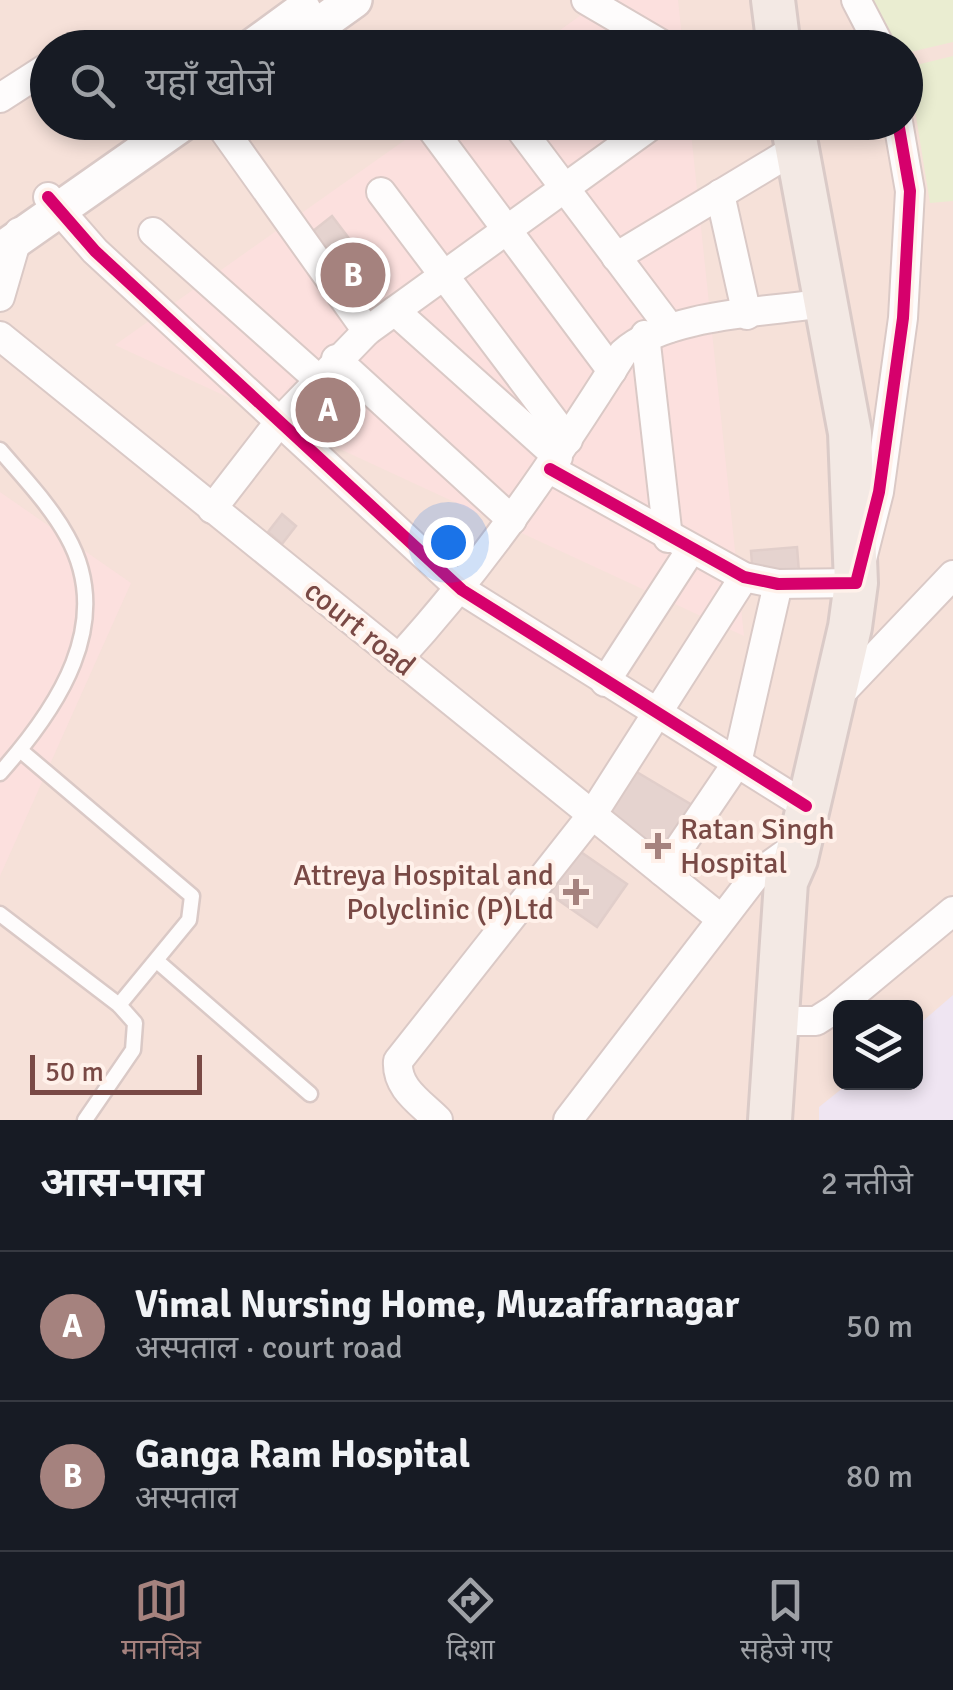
<!DOCTYPE html>
<html lang="hi">
<head>
<meta charset="utf-8">
<style>
  body { margin:0; font-family:Signika,"Noto Sans Devanagari",sans-serif; background:#20242c; color:#f1f3f6 }
  .controls { position:absolute; right:30px; bottom:30px; display:grid; overflow:hidden; border-radius:15px; box-shadow:0 5px 15px #0003 }
  .controls button { width:90px; height:90px; display:grid; place-items:center; padding:0; border:0; border-bottom:2px solid #363941; background:#171b24; color:#f1f3f6; font:50px sans-serif }
  .scale { position:absolute; left:30px; bottom:25px; width:172px; box-sizing:border-box; padding-left:10px; border:5px solid #794945; border-top:0; font-size:28px; line-height:35px; white-space:nowrap; color:#794945; -webkit-text-stroke:8px #fff1ea; paint-order:stroke }
  .you { position:absolute; left:448px; top:542px; width:35px; height:35px; margin:-25px; border:8px solid #fff; border-radius:50%; background:#1a73e8; box-shadow:0 0 0 15px #1a73e833 }
  .badge { display:grid; place-items:center; width:65px; height:65px; border-radius:50%; background:#a5827e; color:#fff; font-size:32px; font-weight:700 }
  .pin { position:absolute; translate:-50% -50%; border:5px solid #fff; box-shadow:0 2px 10px #0006 }
  .list { margin:0; padding:0; list-style:none }
  h2 { display:flex; justify-content:space-between; align-items:center; height:130px; margin:0; padding:0 40px; font-size:42px }
  h2 small { font-size:32px; font-weight:400; color:#9ea1a6 }
  .list li { display:grid; grid-template-columns:65px 1fr auto; gap:30px; align-items:center; box-sizing:border-box; height:150px; padding:0 40px; border-top:2px solid #363941 }
  .list b { display:block; font-size:38px; white-space:nowrap }
  .list p { margin:0; font-size:32px; white-space:nowrap; color:#9ea1a6 }
  .list em { font-size:32px; font-style:normal; color:#9ea1a6 }
  .icon { flex:none; width:55px; height:55px; fill:none; stroke:currentColor; stroke-width:2; stroke-linecap:round; stroke-linejoin:round }
  .map { position:relative; flex:none; width:953px; height:1120px; overflow:hidden }
  .search { position:absolute; background:#171b24; box-shadow:0 5px 15px #0003; left:30px; right:30px; top:30px; height:110px; display:flex; align-items:center; gap:25px; box-sizing:border-box; padding:0 35px; border-radius:55px; color:#9ea1a6; font-size:38px }
  .sheet { height:430px; background:#171b24 }
  nav { display:flex; justify-content:space-around; align-items:center; box-sizing:border-box; height:140px; border-top:2px solid #363941; background:#171b24; font-size:28px; color:#9ea1a6 }
  nav a { display:grid; justify-items:center; gap:5px }
  nav .on { color:#a5827e }
  .map>svg:first-child { display:block }
  .residential { fill:#f6e1d9; fill-rule:evenodd }
  .commercial { fill:#fce0de }
  .education { fill:#efe5f2 }
  .green { fill:#eaedd1 }
  .building { fill:#e5d3cf; stroke:#e1ceca; stroke-width:2.5 }
  .lines { fill:none; stroke-linecap:round; stroke-linejoin:round }
  .service-casing { stroke:#dac9c6; stroke-width:19 }
  .minor-casing { stroke:#dac9c6; stroke-width:32 }
  .tertiary-casing { stroke:#dac9c6; stroke-width:40 }
  .primary-casing { stroke:#dacac7; stroke-width:48 }
  .service { stroke:#fefcfc; stroke-width:14 }
  .minor { stroke:#fefcfc; stroke-width:28 }
  .tertiary { stroke:#fefcfc; stroke-width:35 }
  .primary { stroke:#f3e9e4; stroke-width:42 }
  .cycleway-casing { stroke:#fff1ea; stroke-width:19 }
  .cycleway { stroke:#d6006c; stroke-width:12 }
  .poi-dot { fill:#a5827e; stroke:#fff1ea; stroke-width:4 }
  .labels { text-anchor:middle; stroke-width:8; stroke-linejoin:round; paint-order:stroke }
  .street-label { font-size:30px; fill:#794945; stroke:#fff1ea }
  .poi-label { font-size:30px; fill:#794945; stroke:#fff1ea; text-anchor:start }
</style>
</head>
<body>
<div class="map">
<svg width="953" height="1120" viewBox="0 0 953 1120">
  <rect width="100%" height="100%" fill="#f8ede8"/>
  <path class="residential" d="M0,0H953V1120H0ZM48,48H906V122H48ZM840,1008H916V1082H840Z"/>
  <g class="commercial">
    <polygon points="602,0 678,0 683,47 535,48"/>
    <polygon points="429,123 690,123 744,636 115,345"/>
    <polygon points="0,492 131,583 0,876"/>
  </g>
  <polygon class="education" points="953,995 953,1120 819,1120 819,1107 849,1083 916,1082 916,1027"/>
  <g class="green">
    <polygon points="871,0 953,0 953,42 906,53 906,48 895,47"/>
    <polygon points="953,56 953,201 930,203 908,67"/>
  </g>
  <g class="building">
    <polygon points="332,216 376,274 346,296 303,239"/>
    <polygon points="329,389 343,401 325,423 311,411"/>
    <polygon points="282,514 296,526 282,544 268,532"/>
    <polygon points="797,547 799,572 753,577 751,551"/>
    <polygon points="630,768 697,808 661,865 607,810"/>
    <polygon points="578,850 627,884 597,927 548,893"/>
  </g>
  <g class="lines">
    <defs>
      <g id="service">
        <path d="M0,450C23,477 50,505 67,536C116,623 57,709 0,773"/>
        <polyline points="20,750 192,896 189,920 119,1005"/>
        <polyline points="0,914 119,1005 135,1023 133,1050 85,1120"/>
        <polyline points="157,961 310,1094"/>
      </g>
      <g id="minor">
        <polyline points="586,0 668,48"/>
        <polyline points="856,0 881,48"/>
        <polyline points="0,98 45,69"/>
        <polyline points="218,122 367,331"/>
        <polyline points="515,122 670,328"/>
        <polyline points="431,128 612,371"/>
        <polyline points="381,192 568,440"/>
        <polyline points="720,194 747,315"/>
        <polyline points="48,197 95,251 462,590 806,806"/>
        <polyline points="153,232 318,379"/>
        <polyline points="616,257 797,148"/>
        <polyline points="0,297 19,232"/>
        <polyline points="395,311 558,457"/>
        <polyline points="645,335 668,538"/>
        <polyline points="0,336 720,918"/>
        <polyline points="336,359 512,520"/>
        <polyline points="550,469 744,577 778,584 856,583 879,492 903,318 910,191 898,122"/>
        <polyline points="212,509 280,421 367,331 656,122"/>
        <path d="M398,659C485,564 555,461 623,353C665,314 768,312 825,303L823,287"/>
        <polyline points="605,682 690,551"/>
        <polyline points="836,698 953,575"/>
        <polyline points="663,872 737,763 778,584"/>
        <polyline points="790,1021 816,1021 835,1009 953,911"/>
        <path d="M438,1120C420,1102 396,1088 398,1061L592,815L744,577"/>
        <polyline points="568,1120 756,875 798,845"/>
      </g>
      <g id="tertiary">
        <polyline points="251,48 303,10"/>
        <polyline points="287,48 354,0"/>
        <polyline points="0,251 184,122"/>
      </g>
      <g id="primary">
        <polyline points="773,0 779,48"/>
        <polyline points="770,1120 786,882 796,859 850,627 856,583 850,433 792,122"/>
      </g>
    </defs>
    <use href="#service" class="service-casing"/>
    <use href="#minor" class="minor-casing"/>
    <use href="#tertiary" class="tertiary-casing"/>
    <use href="#primary" class="primary-casing"/>
    <use href="#service" class="service"/>
    <use href="#minor" class="minor"/>
    <use href="#tertiary" class="tertiary"/>
    <use href="#primary" class="primary"/>
    <defs>
      <g id="cycleway">
        <polyline points="48,197 95,251 462,590 806,806"/>
        <polyline points="550,469 744,577 778,584 856,583 879,492 903,318 910,191 898,122"/>
      </g>
    </defs>
    <use href="#cycleway" class="cycleway-casing"/>
    <use href="#cycleway" class="cycleway"/>
  </g>
  <g class="poi-dot">
    <path d="M653 831h10v10h10v10h-10v10h-10v-10h-10v-10h10z"/>
    <path d="M571 877h10v10h10v10h-10v10h-10v-10h-10v-10h10z"/>
  </g>
  <g class="labels">
    <g class="street-label">
      <text transform="translate(360 628) rotate(39)" y="10">court road</text>
    </g>
    <g class="poi-label">
      <text x="680" y="839">Ratan Singh<tspan x="680" dy="34">Hospital</tspan></text>
      <text x="554" y="885" text-anchor="end">Attreya Hospital and<tspan x="554" dy="34">Polyclinic (P)Ltd</tspan></text>
    </g>
  </g>
</svg>
<div class="controls">
<button><svg class="icon" aria-label="layers" viewBox="0 0 24 24"><path d="M12 4l9 5-9 5-9-5zM3 14l9 5 9-5"/></svg></button>
</div>
<div class="scale">50 m</div>
<div class="you"></div>
<div class="pin badge" style="left:328px;top:410px">A</div>
<div class="pin badge" style="left:353px;top:275px">B</div>
<div class="search"><svg class="icon" aria-label="search" viewBox="0 0 24 24"><circle cx="10" cy="10" r="6"/><path d="M15 15l6 6"/></svg>यहाँ खोजें</div>
</div>
<section class="sheet">
<h2>आस-पास<small>2 नतीजे</small></h2>
<ul class="list">
<li><span class="badge">A</span><div><b>Vimal Nursing Home, Muzaffarnagar</b><p>अस्पताल · court road</p></div><em>50 m</em></li>
<li><span class="badge">B</span><div><b>Ganga Ram Hospital</b><p>अस्पताल</p></div><em>80 m</em></li>
</ul>
</section>
<nav>
<a class="on"><svg class="icon" aria-label="map" viewBox="0 0 24 24"><path d="M3 6l6-2 6 2 6-2v14l-6 2-6-2-6 2zM9 4v14M15 6v14"/></svg>मानचित्र</a>
<a><svg class="icon" aria-label="directions" viewBox="0 0 24 24"><path d="M12 3l9 9-9 9-9-9zM9 14v-3h6M13 9l2 2-2 2"/></svg>दिशा</a>
<a><svg class="icon" aria-label="saved" viewBox="0 0 24 24"><path d="M7 4h10v16l-5-4-5 4z"/></svg>सहेजे गए</a>
</nav>
</body>
</html>
